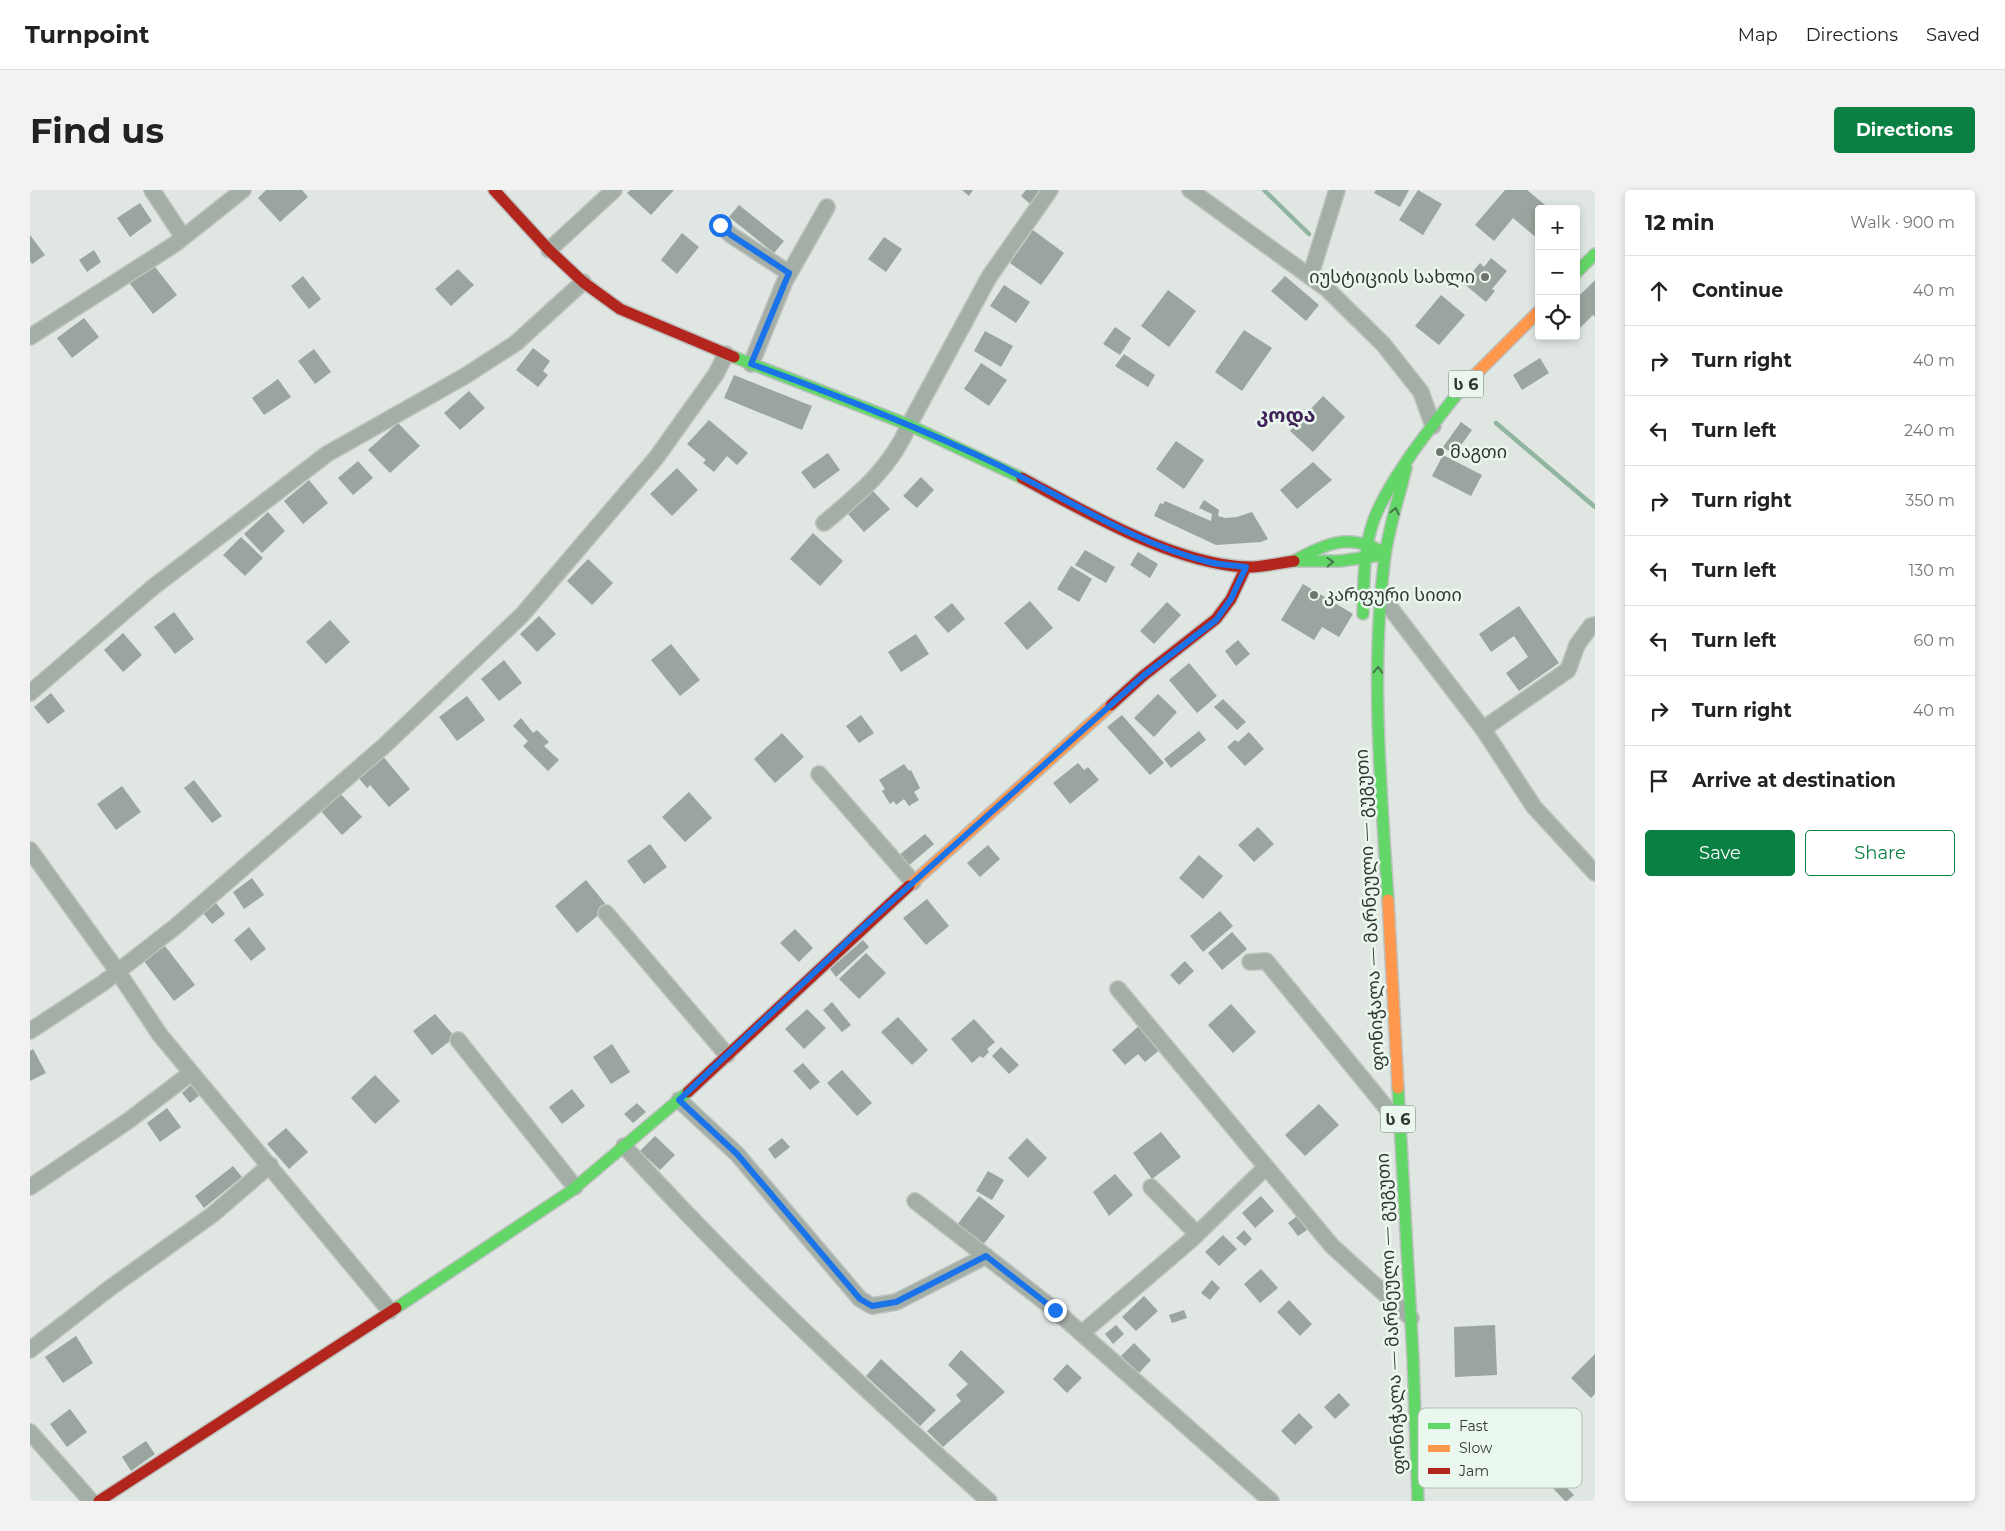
<!DOCTYPE html>
<html lang="en">
<head>
<meta charset="utf-8">
<style>
  body { margin:0; font-family:Montserrat,"Noto Sans Georgian",sans-serif; background:#f2f2f2; color:#222 }
  .controls { position:absolute; right:15px; top:15px; display:grid; overflow:hidden; border-radius:5px; box-shadow:0 2px 8px #0003 }
  .controls button { width:45px; height:45px; display:grid; place-items:center; padding:0; border:0; border-bottom:1px solid #e0e0e0; background:#fff; color:#222; font:25px sans-serif }
  .stop { position:absolute; width:15px; height:15px; margin:-11px; border:4px solid #1a73e8; border-radius:50%; background:#fff }
  .stop.end { background:#1a73e8; border-color:#fff; box-shadow:0 1px 5px #0008 }
  .list { margin:0; padding:0; list-style:none }
  h2 { display:flex; justify-content:space-between; align-items:center; height:65px; margin:0; padding:0 20px; font-size:21px }
  h2 small { font-size:16px; font-weight:400; color:#767676 }
  .list li { display:grid; grid-template-columns:32px 1fr auto; gap:15px; align-items:center; box-sizing:border-box; height:70px; padding:0 20px; border-top:1px solid #e0e0e0 }
  .list b { display:block; font-size:19px; white-space:nowrap }
  .list em { font-size:16px; font-style:normal; color:#767676 }
  .actions { display:flex; gap:10px; padding:15px 20px }
  .actions a { flex:1; padding:11px 0; border:1px solid #0b8043; border-radius:5px; text-align:center; font-size:18px; color:#0b8043 }
  .actions .main { background:#0b8043; color:#fff }
  .icon { flex:none; width:28px; height:28px; fill:none; stroke:currentColor; stroke-width:2; stroke-linecap:round; stroke-linejoin:round }
  .map { position:relative; flex:none; width:1565px; height:1311px; overflow:hidden; border-radius:5px }
  header { display:flex; align-items:center; gap:30px; box-sizing:border-box; height:70px; padding:0 25px; background:#fff; border-bottom:1px solid #e0e0e0 }
  header strong { font-size:24px }
  nav { display:flex; gap:28px; margin-inline-start:auto; font-size:18px }
  .intro { display:flex; align-items:center; justify-content:space-between; box-sizing:border-box; height:120px; padding:0 30px }
  h1 { margin:0; font-size:35px }
  .button { padding:12px 22px; border-radius:5px; background:#0b8043; color:#fff; font-size:18px; font-weight:700 }
  main { display:flex; gap:30px; padding:0 30px }
  aside { flex:1; background:#fff; border-radius:5px; box-shadow:0 2px 8px #0003 }
  .map>svg:first-child { display:block }
  .lines { fill:none; stroke-linecap:round; stroke-linejoin:round }
  .stream { stroke:#90b69f; stroke-width:4.5 }
  .building { fill:#99a59e }
  .street-casing { stroke:#bec2bf; stroke-width:18 }
  .fast-casing { stroke:#bec2bf; stroke-width:14 }
  .slow-casing { stroke:#bec2bf; stroke-width:14 }
  .jam-casing { stroke:#bec2bf; stroke-width:14 }
  .street { stroke:#a3aea6; stroke-width:15 }
  .fast { stroke:#63d668; stroke-width:11 }
  .slow { stroke:#ff974d; stroke-width:11 }
  .jam { stroke:#b3261e; stroke-width:11 }
  .oneway { stroke:#467749 }
  .route { stroke:#1a73e8; stroke-width:6 }
  .poi-dot { fill:#6f7471; stroke:#eaf7ee; stroke-width:2 }
  .labels { text-anchor:middle; stroke-width:5; stroke-linejoin:round; paint-order:stroke }
  .shield { fill:#eaf7ee; stroke:#69716c; stroke-width:1 }
  .shield-label { font-size:16px; font-weight:bold; fill:#323734 }
  .poi-label { font-size:18px; fill:#323734; stroke:#eaf7ee; text-anchor:start }
  .street-label { font-size:18px; fill:#323734; stroke:#eaf7ee }
  .quarter-label { font-size:20px; font-weight:bold; fill:#41225b; stroke:#eaf7ee }
  .key { fill:#eaf7ee; stroke:#b3bdb6; stroke-width:1 }
  .key-label { font-size:14px; fill:#323734 }
</style>
</head>
<body>
<header>
<strong>Turnpoint</strong>
<nav><a>Map</a><a>Directions</a><a>Saved</a></nav>
</header>
<div class="intro"><h1>Find us</h1><a class="button">Directions</a></div>
<main>
<div class="map">
<svg width="1565" height="1311" viewBox="0 0 1565 1311">
  <rect width="100%" height="100%" fill="#e0e6e2"/>
  <g class="lines">
    <g class="stream">
      <polyline points="1234,0 1279,44"/>
      <polyline points="1466,233 1565,317"/>
    </g>
  </g>
  <g class="building">
    <polygon points="236,0 272,0 278,7 250,32 228,8"/>
    <polygon points="600,0 644,0 621,25 597,3"/>
    <polygon points="932,0 943,0 939,6"/>
    <polygon points="996,0 1016,0 1004,17 991,6"/>
    <polygon points="1346,0 1379,0 1370,17 1344,3"/>
    <polygon points="1388,0 1412,14 1393,45 1369,30"/>
    <polygon points="1475,0 1497,0 1520,19 1509,19 1509,50 1483,28 1464,51 1445,35"/>
    <polygon points="110,13 122,31 100,47 87,28"/>
    <polygon points="709,15 754,51 744,63 699,27"/>
    <polygon points="1003,40 1034,63 1011,95 980,73"/>
    <polygon points="652,43 669,57 647,84 631,70"/>
    <polygon points="0,45 15,65 2,74 0,71"/>
    <polygon points="854,47 872,59 856,82 838,69"/>
    <polygon points="64,60 71,72 57,82 49,70"/>
    <polygon points="1461,68 1477,81 1462,99 1465,101 1456,112 1433,93 1450,73 1454,77"/>
    <polygon points="122,73 147,105 123,124 98,91"/>
    <polygon points="428,79 444,95 421,116 405,99"/>
    <polygon points="273,86 291,109 279,119 261,96"/>
    <polygon points="1255,86 1289,115 1276,131 1241,101"/>
    <polygon points="1565,90 1565,127 1563,125 1546,142 1546,109"/>
    <polygon points="974,95 1000,112 986,133 960,116"/>
    <polygon points="1138,100 1166,121 1139,157 1111,136"/>
    <polygon points="1411,105 1435,125 1409,155 1385,136"/>
    <polygon points="54,128 69,147 42,168 27,148"/>
    <polygon points="1085,137 1101,148 1090,165 1073,154"/>
    <polygon points="1214,140 1242,158 1212,201 1185,182"/>
    <polygon points="955,141 983,156 971,177 944,161"/>
    <polygon points="503,158 520,171 513,181 518,185 508,197 486,180"/>
    <polygon points="284,159 301,182 285,194 268,171"/>
    <polygon points="1094,164 1125,185 1118,197 1085,176"/>
    <polygon points="1510,168 1519,183 1492,200 1483,185"/>
    <polygon points="951,173 977,190 959,216 934,199"/>
    <polygon points="704,185 782,216 772,240 694,208"/>
    <polygon points="248,189 261,207 234,225 222,208"/>
    <polygon points="439,201 455,218 430,240 414,223"/>
    <polygon points="1293,206 1315,227 1283,262 1260,241"/>
    <polygon points="679,230 718,263 707,275 697,266 684,282 673,273 676,270 657,254"/>
    <polygon points="1431,232 1442,240 1424,265 1413,257"/>
    <polygon points="368,233 390,256 360,283 338,260"/>
    <polygon points="1146,251 1174,270 1154,299 1126,279"/>
    <polygon points="798,263 810,280 784,299 771,282"/>
    <polygon points="1413,265 1452,285 1441,306 1402,286"/>
    <polygon points="328,271 343,288 323,305 308,288"/>
    <polygon points="1283,272 1302,290 1267,319 1250,300"/>
    <polygon points="647,278 668,300 642,326 620,304"/>
    <polygon points="891,287 904,300 887,318 873,306"/>
    <polygon points="279,290 298,313 273,334 254,311"/>
    <polygon points="843,301 860,319 834,342 818,324"/>
    <polygon points="1174,310 1189,320 1188,326 1195,328 1207,327 1222,322 1238,349 1231,352 1186,355 1124,326 1130,313 1133,314 1135,311 1181,331 1182,324 1169,318"/>
    <polygon points="238,322 255,341 232,363 214,344"/>
    <polygon points="783,343 813,371 790,396 760,369"/>
    <polygon points="211,347 233,368 215,386 193,365"/>
    <polygon points="1055,360 1085,377 1076,393 1045,375"/>
    <polygon points="1108,362 1128,374 1120,388 1100,375"/>
    <polygon points="558,369 583,393 562,415 537,391"/>
    <polygon points="1041,376 1062,389 1049,412 1027,399"/>
    <polygon points="1273,394 1323,424 1309,447 1292,437 1284,450 1251,430"/>
    <polygon points="1000,411 1023,438 997,460 974,433"/>
    <polygon points="1137,412 1151,425 1124,454 1110,441"/>
    <polygon points="922,413 935,429 918,443 904,427"/>
    <polygon points="1489,416 1529,473 1489,501 1476,483 1498,467 1484,446 1461,462 1449,444"/>
    <polygon points="144,422 164,449 145,464 124,437"/>
    <polygon points="509,426 526,444 507,462 490,444"/>
    <polygon points="300,430 320,452 296,474 276,452"/>
    <polygon points="93,443 112,465 93,482 74,460"/>
    <polygon points="886,444 899,464 871,482 858,462"/>
    <polygon points="1208,450 1220,464 1206,476 1195,461"/>
    <polygon points="641,454 670,490 650,506 621,470"/>
    <polygon points="474,470 492,493 469,511 451,489"/>
    <polygon points="1159,473 1187,506 1167,523 1139,490"/>
    <polygon points="21,503 35,521 18,534 4,517"/>
    <polygon points="1128,504 1147,522 1124,547 1104,528"/>
    <polygon points="437,506 455,530 427,551 409,527"/>
    <polygon points="1193,509 1216,532 1207,540 1184,517"/>
    <polygon points="831,525 844,543 829,553 816,536"/>
    <polygon points="1092,525 1134,573 1120,585 1077,537"/>
    <polygon points="491,528 503,543 507,540 519,552 514,556 529,570 518,581 493,556 498,551 483,536"/>
    <polygon points="1169,541 1176,550 1141,578 1134,569"/>
    <polygon points="1219,542 1234,559 1215,576 1197,557 1205,550 1208,552"/>
    <polygon points="752,543 774,567 745,593 724,569"/>
    <polygon points="352,565 380,599 359,617 340,595 337,598 327,586"/>
    <polygon points="1048,573 1054,580 1058,577 1069,590 1040,614 1023,593"/>
    <polygon points="874,574 879,581 881,580 890,598 884,602 889,610 879,616 874,609 866,615 864,611 860,614 852,601 855,599 849,590"/>
    <polygon points="164,590 192,626 182,633 154,598"/>
    <polygon points="92,596 111,622 86,640 67,614"/>
    <polygon points="309,602 332,627 312,645 290,620"/>
    <polygon points="659,602 682,628 655,652 632,627"/>
    <polygon points="1228,637 1244,654 1224,672 1208,655"/>
    <polygon points="895,644 904,654 877,677 868,666"/>
    <polygon points="620,654 637,677 614,694 597,671"/>
    <polygon points="958,655 970,669 950,687 937,673"/>
    <polygon points="1169,665 1193,686 1173,709 1149,688"/>
    <polygon points="222,688 234,705 214,719 203,702"/>
    <polygon points="556,690 578,717 547,743 525,716"/>
    <polygon points="897,709 919,736 896,755 873,728"/>
    <polygon points="186,713 195,724 182,734 173,723"/>
    <polygon points="1190,721 1203,736 1173,762 1160,746"/>
    <polygon points="219,737 236,759 221,771 204,750"/>
    <polygon points="765,739 783,758 769,772 750,753"/>
    <polygon points="1202,742 1217,759 1192,780 1178,763"/>
    <polygon points="833,750 839,757 806,787 800,779"/>
    <polygon points="135,756 165,795 144,811 114,771"/>
    <polygon points="836,763 856,783 829,809 809,789"/>
    <polygon points="1155,771 1164,781 1149,795 1140,785"/>
    <polygon points="802,812 821,835 812,842 793,820"/>
    <polygon points="1201,814 1226,842 1203,863 1178,835"/>
    <polygon points="777,819 796,838 774,859 755,839"/>
    <polygon points="405,824 425,847 402,865 383,841"/>
    <polygon points="868,827 898,860 882,875 851,842"/>
    <polygon points="944,829 965,852 957,859 959,862 953,868 950,866 942,873 921,849"/>
    <polygon points="1111,834 1132,858 1115,872 1108,864 1095,875 1082,860"/>
    <polygon points="582,854 600,882 581,894 563,867"/>
    <polygon points="971,857 989,875 979,884 962,866"/>
    <polygon points="3,859 16,883 0,891 0,861"/>
    <polygon points="773,873 790,892 780,900 763,881"/>
    <polygon points="812,880 842,913 827,926 797,893"/>
    <polygon points="345,885 370,911 345,934 321,908"/>
    <polygon points="162,894 171,904 160,913 152,903"/>
    <polygon points="542,899 555,916 532,934 519,917"/>
    <polygon points="607,913 616,922 603,933 594,924"/>
    <polygon points="1289,914 1309,935 1275,966 1255,945"/>
    <polygon points="137,918 151,937 130,952 117,933"/>
    <polygon points="256,938 278,962 259,979 237,954"/>
    <polygon points="1131,942 1151,967 1122,989 1103,963"/>
    <polygon points="625,946 645,965 630,980 610,961"/>
    <polygon points="752,948 760,957 745,969 738,959"/>
    <polygon points="997,948 1017,968 998,988 978,968"/>
    <polygon points="203,976 212,987 174,1018 165,1006"/>
    <polygon points="958,981 974,990 962,1010 946,1001"/>
    <polygon points="1085,984 1103,1005 1079,1026 1063,1002"/>
    <polygon points="949,1006 975,1026 953,1055 927,1035"/>
    <polygon points="1231,1006 1244,1021 1225,1038 1212,1023"/>
    <polygon points="1267,1026 1277,1040 1268,1046 1258,1033"/>
    <polygon points="1214,1040 1222,1049 1215,1056 1206,1048"/>
    <polygon points="1193,1045 1207,1059 1189,1076 1175,1062"/>
    <polygon points="1231,1079 1248,1098 1230,1113 1214,1094"/>
    <polygon points="1182,1090 1190,1098 1180,1110 1171,1103"/>
    <polygon points="1114,1106 1128,1121 1106,1141 1092,1127"/>
    <polygon points="1259,1110 1282,1134 1270,1146 1247,1122"/>
    <polygon points="1154,1120 1157,1128 1142,1133 1139,1125"/>
    <polygon points="1086,1135 1094,1144 1083,1154 1075,1144"/>
    <polygon points="1465,1135 1467,1185 1425,1187 1424,1137"/>
    <polygon points="46,1146 63,1173 33,1193 15,1167"/>
    <polygon points="1104,1153 1121,1170 1109,1183 1091,1166"/>
    <polygon points="931,1160 975,1202 913,1257 897,1241 931,1211 926,1205 938,1194 918,1175"/>
    <polygon points="1565,1164 1565,1204 1561,1208 1541,1188"/>
    <polygon points="851,1169 906,1220 890,1236 836,1186"/>
    <polygon points="1037,1174 1052,1188 1037,1203 1023,1189"/>
    <polygon points="1309,1203 1320,1215 1305,1229 1294,1217"/>
    <polygon points="40,1219 57,1242 37,1257 20,1234"/>
    <polygon points="1269,1223 1283,1237 1265,1255 1251,1241"/>
    <polygon points="116,1251 125,1264 101,1281 92,1267"/>
    <polygon points="1527,1288 1544,1305 1537,1311 1535,1311 1519,1294"/>
  </g>
  <g class="lines">
    <defs>
      <g id="street">
        <polyline points="122,0 153,47"/>
        <polyline points="1160,0 1297,99 1353,154 1391,202 1403,236"/>
        <polyline points="690,35 701,45 759,83"/>
        <polyline points="519,60 584,0"/>
        <polyline points="1280,87 1307,0"/>
        <polyline points="0,147 145,54 213,0"/>
        <polyline points="721,174 755,91 797,17"/>
        <path d="M794,333C829,304 861,278 879,235L959,87L1020,0"/>
        <polyline points="1352,407 1453,539 1504,617 1565,683"/>
        <polyline points="0,503 122,398 297,264 435,186 486,153 553,92"/>
        <polyline points="1453,539 1538,480 1547,455 1561,436 1565,435"/>
        <polyline points="789,584 883,692"/>
        <polyline points="0,660 88,782 130,845 360,1121"/>
        <polyline points="576,723 697,865"/>
        <polyline points="1220,772 1236,771 1368,932"/>
        <polyline points="1088,799 1302,1056 1381,1128"/>
        <polyline points="0,841 73,793 145,737 354,556 492,425 626,268 686,184 696,164"/>
        <polyline points="428,850 545,997"/>
        <polyline points="649,910 707,964 830,1109 842,1116 866,1112 956,1066"/>
        <path d="M594,956C708,1082 832,1198 959,1311"/>
        <polyline points="0,997 98,931 161,883"/>
        <polyline points="1121,997 1167,1044"/>
        <polyline points="885,1011 1025,1120 1241,1311"/>
        <polyline points="1052,1143 1161,1050 1236,977"/>
        <polyline points="0,1160 80,1098 182,1025 240,975"/>
        <polyline points="0,1242 61,1311"/>
      </g>
      <g id="fast">
        <polyline points="1546,83 1565,64"/>
        <polyline points="704,167 879,235 992,288"/>
        <path d="M1264,371C1296,353 1319,343 1353,362"/>
        <polyline points="1267,371 1310,371 1352,365"/>
        <path d="M1333,424C1334,394 1333,361 1343,332C1358,290 1404,233 1432,198"/>
        <path d="M1358,710C1351,596 1340,480 1355,366C1359,337 1369,307 1376,278"/>
        <polyline points="1368,898 1383,1168 1388,1311"/>
        <polyline points="366,1118 541,1001 658,902"/>
      </g>
      <g id="slow">
        <polyline points="1432,198 1509,121"/>
        <polyline points="879,696 1081,515"/>
        <polyline points="1358,710 1368,898"/>
      </g>
      <g id="jam">
        <polyline points="464,0 519,60 553,92 590,119 704,167"/>
        <path d="M992,288C1056,322 1142,373 1215,377C1230,378 1248,373 1264,371"/>
        <polyline points="1081,515 1113,486 1186,429 1201,409 1216,377"/>
        <polyline points="658,902 879,696"/>
        <polyline points="69,1311 366,1118"/>
      </g>
    </defs>
    <use href="#street" class="street-casing"/>
    <use href="#fast" class="fast-casing"/>
    <use href="#slow" class="slow-casing"/>
    <use href="#jam" class="jam-casing"/>
    <use href="#street" class="street"/>
    <use href="#fast" class="fast"/>
    <use href="#slow" class="slow"/>
    <use href="#jam" class="jam"/>
  </g>
  <defs><path id="oneway-chevron" d="M-2-3.5L2.5 0L-2 3.5" fill="none" stroke-width="1.6" stroke-linecap="round" stroke-linejoin="round" transform="scale(1.25)"/></defs>
  <g class="oneway">
    <use href="#oneway-chevron" transform="translate(1365 321) rotate(-77)"/>
    <use href="#oneway-chevron" transform="translate(1300 372) rotate(-2)"/>
    <use href="#oneway-chevron" transform="translate(1348 480) rotate(-88)"/>
  </g>
  <g class="lines">
    <path class="route" d="M690,35L701,45L759,83L721,174C804,204 886,236 966,274C1036,308 1103,353 1179,372C1191,375 1204,375 1216,377L1201,409L1186,430L1113,486L820,749L649,910L707,964L830,1109L842,1116L866,1112L956,1066L1025,1120"/>
  </g>
  <g class="poi-dot">
    <circle cx="1455" cy="87" r="5"/>
    <circle cx="1410" cy="262" r="5"/>
    <circle cx="1284" cy="405" r="5"/>
  </g>
  <g class="labels">
    <g class="shield">
      <rect x="1418.5" y="180.5" width="35" height="27" rx="4"/>
      <rect x="1350.5" y="915.5" width="35" height="27" rx="4"/>
    </g>
    <g class="shield-label">
      <text x="1436" y="200">ს 6</text>
      <text x="1368" y="935">ს 6</text>
    </g>
    <g class="poi-label">
      <text x="1445" y="93" text-anchor="end">იუსტიციის სახლი</text>
      <text x="1420" y="268">მაგთი</text>
      <text x="1294" y="411">კარფური სითი</text>
    </g>
    <g class="street-label">
      <text transform="translate(1340 720) rotate(-93)" y="6">ფონიჭალა — მარნეული — გუგუთი</text>
      <text transform="translate(1361 1124) rotate(-93)" y="6">ფონიჭალა — მარნეული — გუგუთი</text>
    </g>
    <g class="quarter-label">
      <text x="1256" y="232">კოდა</text>
    </g>
  </g>
  <rect x="1388" y="1218" width="164" height="80" rx="8" class="key"/>
  <rect x="1398" y="1233" width="22" height="6" fill="#63d668"/>
  <rect x="1398" y="1255" width="22" height="7" fill="#ff974d"/>
  <rect x="1398" y="1278" width="22" height="6" fill="#b3261e"/>
  <g class="key-label">
    <text x="1429" y="1241">Fast</text>
    <text x="1429" y="1263">Slow</text>
    <text x="1429" y="1286">Jam</text>
  </g>
</svg>
<div class="controls">
<button>+</button>
<button>−</button>
<button><svg class="icon" aria-label="locate" viewBox="0 0 24 24"><circle cx="12" cy="12" r="6"/><path d="M12 2v4M12 18v4M2 12h4M18 12h4"/></svg></button>
</div>
<div class="stop" style="left:690px;top:35px"></div>
<div class="stop end" style="left:1025px;top:1120px"></div>
</div>
<aside>
<h2>12 min<small>Walk · 900 m</small></h2>
<ul class="list">
<li><svg class="icon" aria-label="ahead" viewBox="0 0 24 24"><path d="M12 20V5M6 11l6-6 6 6"/></svg><div><b>Continue</b></div><em>40 m</em></li>
<li><svg class="icon" aria-label="right" viewBox="0 0 24 24"><path d="M7 20v-9h11M14 6l5 5-5 5"/></svg><div><b>Turn right</b></div><em>40 m</em></li>
<li><svg class="icon" aria-label="left" viewBox="0 0 24 24"><path d="M17 20v-9H6M10 6l-5 5 5 5"/></svg><div><b>Turn left</b></div><em>240 m</em></li>
<li><svg class="icon" aria-label="right" viewBox="0 0 24 24"><path d="M7 20v-9h11M14 6l5 5-5 5"/></svg><div><b>Turn right</b></div><em>350 m</em></li>
<li><svg class="icon" aria-label="left" viewBox="0 0 24 24"><path d="M17 20v-9H6M10 6l-5 5 5 5"/></svg><div><b>Turn left</b></div><em>130 m</em></li>
<li><svg class="icon" aria-label="left" viewBox="0 0 24 24"><path d="M17 20v-9H6M10 6l-5 5 5 5"/></svg><div><b>Turn left</b></div><em>60 m</em></li>
<li><svg class="icon" aria-label="right" viewBox="0 0 24 24"><path d="M7 20v-9h11M14 6l5 5-5 5"/></svg><div><b>Turn right</b></div><em>40 m</em></li>
<li><svg class="icon" aria-label="arrive" viewBox="0 0 24 24"><path d="M6 21V4h12l-3 4 3 4H6"/></svg><div><b>Arrive at destination</b></div></li>
</ul>
<div class="actions"><a class="main">Save</a><a>Share</a></div>
</aside>
</main>
</body>
</html>
